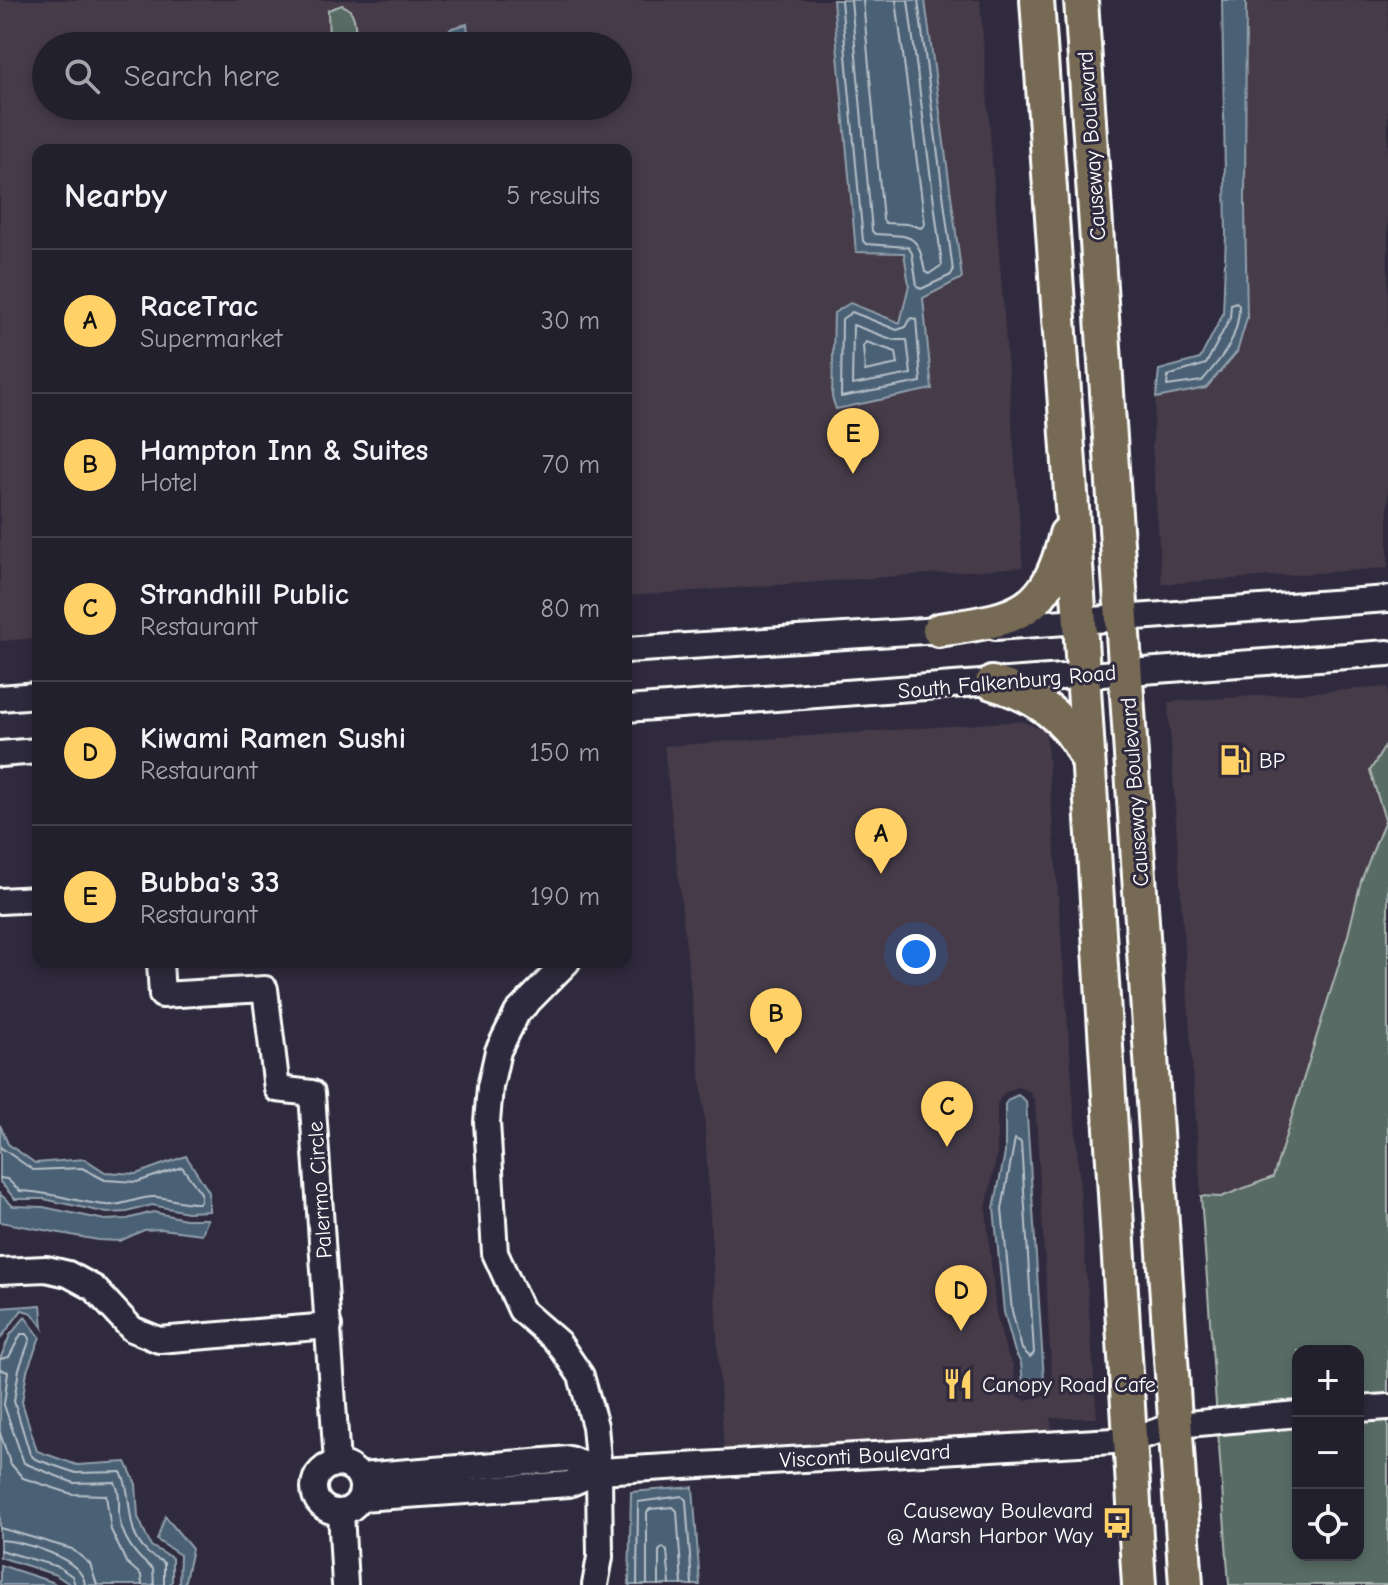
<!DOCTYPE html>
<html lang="en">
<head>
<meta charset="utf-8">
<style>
  body { margin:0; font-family:"Comic Neue",sans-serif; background:#2b2836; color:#f1f3f6 }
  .controls { position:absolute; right:24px; bottom:24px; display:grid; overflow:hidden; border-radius:16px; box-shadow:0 4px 12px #0003 }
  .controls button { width:72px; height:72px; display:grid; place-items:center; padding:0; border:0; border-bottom:2px solid #403e4a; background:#23202e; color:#f1f3f6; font:40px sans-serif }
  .you { position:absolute; left:916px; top:954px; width:28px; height:28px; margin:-20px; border:6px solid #fff; border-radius:50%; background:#1a73e8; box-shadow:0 0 0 12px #1a73e833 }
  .badge { display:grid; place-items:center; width:52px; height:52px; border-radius:50%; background:#ffd166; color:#111; font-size:26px; font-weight:700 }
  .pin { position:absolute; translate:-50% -66px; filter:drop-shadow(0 2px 4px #0008) }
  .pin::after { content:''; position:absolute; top:42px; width:28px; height:24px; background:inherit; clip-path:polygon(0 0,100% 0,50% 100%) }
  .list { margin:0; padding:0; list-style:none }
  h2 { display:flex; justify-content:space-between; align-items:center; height:104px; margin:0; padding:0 32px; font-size:34px }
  h2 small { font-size:26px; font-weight:400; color:#a3a3aa }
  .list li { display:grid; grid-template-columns:52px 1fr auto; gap:24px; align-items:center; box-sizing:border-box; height:144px; padding:0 32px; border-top:2px solid #403e4a }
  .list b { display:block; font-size:30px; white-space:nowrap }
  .list p { margin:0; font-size:26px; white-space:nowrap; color:#a3a3aa }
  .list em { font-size:26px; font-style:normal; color:#a3a3aa }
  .icon { flex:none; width:44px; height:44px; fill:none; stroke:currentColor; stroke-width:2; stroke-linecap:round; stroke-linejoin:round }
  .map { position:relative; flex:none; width:1388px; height:1585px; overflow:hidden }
  .search { position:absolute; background:#23202e; box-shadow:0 4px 12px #0003; left:32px; top:32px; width:600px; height:88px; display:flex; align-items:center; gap:20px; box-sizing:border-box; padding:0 28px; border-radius:44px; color:#a3a3aa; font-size:30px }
  .panel { position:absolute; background:#23202e; box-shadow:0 4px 12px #0003; left:32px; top:144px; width:600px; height:824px; border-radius:16px }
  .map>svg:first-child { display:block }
  .built { fill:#453a49; fill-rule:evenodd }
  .green { fill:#596c65; stroke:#acb6b2; stroke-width:2; fill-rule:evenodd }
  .water { fill:#4a6175; stroke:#92a0ac; stroke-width:2 }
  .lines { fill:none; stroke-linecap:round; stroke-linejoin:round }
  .shore { stroke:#b7c0c8; stroke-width:2 }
  .minor-casing { stroke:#fff; stroke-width:30 }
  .major-casing { stroke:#fff; stroke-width:38 }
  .minor { stroke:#2f2a3d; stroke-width:24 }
  .major { stroke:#766a55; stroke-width:32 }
  .labels { text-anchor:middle; stroke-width:6; stroke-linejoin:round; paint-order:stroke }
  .street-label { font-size:22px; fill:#fff; stroke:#2f2a3d }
  .poi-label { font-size:22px; fill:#fff; stroke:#2f2a3d; text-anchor:start }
</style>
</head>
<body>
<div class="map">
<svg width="1388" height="1585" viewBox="0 0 1388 1585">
  <rect width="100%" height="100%" fill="#2f2a3d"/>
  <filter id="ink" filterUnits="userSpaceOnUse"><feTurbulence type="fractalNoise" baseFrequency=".0125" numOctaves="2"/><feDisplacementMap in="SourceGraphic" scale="16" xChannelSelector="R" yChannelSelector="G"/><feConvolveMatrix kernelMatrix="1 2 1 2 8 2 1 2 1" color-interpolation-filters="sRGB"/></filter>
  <g filter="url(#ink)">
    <g class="built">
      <path d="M0,0H980L1023,567L626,596V150H38V638L0,641ZM46,46H618V106H46Z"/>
      <polygon points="1246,0 1388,0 1388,568 1162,584 1152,446 1156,398 1206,388 1247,319 1245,206"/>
      <polygon points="1388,687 1388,741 1370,771 1385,820 1361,881 1348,935 1273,1177 1221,1197 1201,1196 1168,702"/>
      <path d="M1021,721L1046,731L1097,1418H1051L1052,1436L724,1455L704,1111L664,746ZM1017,1087L1029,1091L1035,1101L1052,1381L1046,1395L1026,1400L1016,1396L1013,1365L1007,1354L996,1314L986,1209L997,1153V1104L1004,1093Z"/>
    </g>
    <g class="green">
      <path d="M342,5C358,10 355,31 356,46H329L328,10Z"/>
      <path d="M1388,741V1585H1229L1201,1196L1221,1197L1273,1177L1348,935L1361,881L1385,820L1370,771ZM1298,1351H1358V1555H1298Z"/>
    </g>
    <g class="water">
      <polygon points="833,0 925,0 962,278 923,298 932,389 836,409 832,397 834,313 850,303 900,323 909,285 904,253 856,252"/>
      <polygon points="1222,0 1246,0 1245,206 1247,318 1237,352 1206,388 1156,398 1159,370 1200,359 1223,314 1226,234"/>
      <polygon points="467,24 468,33 480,37 484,46 449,46 441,39 452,28"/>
      <polygon points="1018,1095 1026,1101 1044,1380 1042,1388 1024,1393 1021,1363 1015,1352 1004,1312 994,1208 1005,1153 1005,1104 1009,1099"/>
      <polygon points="0,1125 8,1144 35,1163 85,1159 105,1172 136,1174 186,1156 209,1192 209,1211 187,1212 152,1205 127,1212 107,1213 44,1199 15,1199 0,1182"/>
      <polygon points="0,1194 13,1206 43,1207 105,1220 127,1219 153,1212 185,1219 208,1219 202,1234 161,1229 144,1230 120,1241 98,1240 0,1222"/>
      <polygon points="41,1305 43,1328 32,1313 22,1310 0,1339 0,1308"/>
      <polygon points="25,1317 40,1337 27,1371 22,1402 37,1451 77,1465 126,1462 136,1484 138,1517 151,1546 172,1558 172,1581 169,1585 71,1585 56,1575 0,1557 0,1359 10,1335"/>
      <polygon points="693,1487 700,1585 629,1585 631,1492"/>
      <polygon points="165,1516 192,1549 184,1585 179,1585 180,1555 157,1540"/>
      <polygon points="0,1565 52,1582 57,1585 0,1585"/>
    </g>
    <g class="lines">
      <g class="shore">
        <polyline points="841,0 863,241 866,244 908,247 912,253 917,286 921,289 951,275 953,271 918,0"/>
        <path d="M851,0L872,231L875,234C912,236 918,233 925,272L929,274L942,265L908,0"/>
        <polyline points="863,0 883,220 886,223 908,224 921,228 925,224 896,0"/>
        <path d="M1236,302L1239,305C1240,337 1222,358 1202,381L1167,386L1168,376L1206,364L1230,318L1231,304Z"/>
        <polygon points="852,312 897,330 906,327 911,318 916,319 921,382 841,397 842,319"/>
        <polygon points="853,325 894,340 907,340 911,374 852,385"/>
        <polygon points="866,342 896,352 898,364 865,371 863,346"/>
        <polygon points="1015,1139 1021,1142 1034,1353 1030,1357 1022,1349 1012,1311 1002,1209"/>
        <path d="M0,1147L33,1170L82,1168L105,1180L137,1182L182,1167L201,1193V1200L199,1203C184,1204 170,1198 155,1197C139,1196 123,1207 106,1205C76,1202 52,1192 20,1191L7,1179L0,1178"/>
        <path d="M0,1359L9,1357L21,1334H27L30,1339L19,1369L14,1401L30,1454L35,1459L76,1473L121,1472C134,1496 124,1532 147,1552C151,1557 159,1559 164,1563V1585"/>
        <path d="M0,1369L8,1372L4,1405L24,1463L74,1483L115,1482C120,1492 119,1503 119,1514C121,1537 136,1557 153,1569L154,1585"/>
        <polyline points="0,1433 10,1463 23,1478 72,1494 106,1495 111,1530 126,1562 141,1575 142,1585"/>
        <polyline points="0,1528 72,1549 90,1564 97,1585"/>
        <path d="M0,1540C23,1541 83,1558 85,1585"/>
        <polyline points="0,1550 59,1567 72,1576 75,1585"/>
        <polyline points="637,1585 638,1502 682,1496 686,1500 692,1585"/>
        <polyline points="647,1585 647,1512 650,1509 673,1507 677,1511 682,1585"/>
        <polyline points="659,1585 659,1551 663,1547 667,1551 670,1585"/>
      </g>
      <defs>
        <g id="minor">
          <polyline points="995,627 1388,599"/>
          <polyline points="626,650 955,629"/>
          <polyline points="0,698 38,695"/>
          <polyline points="626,709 1388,653"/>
          <polyline points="0,754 38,751"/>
          <polyline points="0,901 38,899"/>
          <polyline points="160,962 162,995 265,989 277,1089 312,1093 337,1463"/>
          <polyline points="567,962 517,1013 498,1051 490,1087 487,1122 495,1253 521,1310 558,1342 581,1376 595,1426 599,1471 600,1557 595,1585"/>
          <polyline points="0,1271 46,1269 68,1274 94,1288 132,1329 159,1340 329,1326"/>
          <polyline points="1358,1409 1388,1407"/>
          <circle cx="338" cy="1488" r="24"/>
          <polyline points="360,1476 569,1459 599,1471"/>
          <polyline points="361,1498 569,1484 599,1471 1130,1440 1177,1425 1298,1414"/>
          <polyline points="341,1512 345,1585"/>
        </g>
        <g id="major">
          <polyline points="1037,0 1080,623 1139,1585"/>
          <polyline points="1081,0 1186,1585"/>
          <path d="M939,630C1016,618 1046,617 1066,534"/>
          <path d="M992,683C1034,695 1067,717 1086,757"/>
        </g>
      </defs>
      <use href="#minor" class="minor-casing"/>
      <use href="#major" class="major-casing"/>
      <use href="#minor" class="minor"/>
      <use href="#major" class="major"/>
    </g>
  </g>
  <defs>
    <symbol id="fuel-bare" viewBox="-9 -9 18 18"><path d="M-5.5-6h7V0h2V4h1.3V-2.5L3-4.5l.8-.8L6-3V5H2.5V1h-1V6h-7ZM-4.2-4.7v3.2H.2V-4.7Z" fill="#ffd166" stroke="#2f2a3d" stroke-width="2.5" paint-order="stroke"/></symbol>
    <symbol id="restaurant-bare" viewBox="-9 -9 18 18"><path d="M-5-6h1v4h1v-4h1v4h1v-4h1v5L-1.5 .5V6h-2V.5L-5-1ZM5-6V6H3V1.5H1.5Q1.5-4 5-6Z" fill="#ffd166" stroke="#2f2a3d" stroke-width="2.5" paint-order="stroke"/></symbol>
    <symbol id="bus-bare" viewBox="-9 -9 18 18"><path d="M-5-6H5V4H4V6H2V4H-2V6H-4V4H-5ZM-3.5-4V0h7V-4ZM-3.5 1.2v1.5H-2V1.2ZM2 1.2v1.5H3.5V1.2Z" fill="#ffd166" stroke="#2f2a3d" stroke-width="2.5" paint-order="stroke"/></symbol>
  </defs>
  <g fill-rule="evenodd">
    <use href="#fuel-bare" x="1213" y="738" width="44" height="44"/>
    <use href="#restaurant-bare" x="936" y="1362" width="44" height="44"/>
    <use href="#bus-bare" x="1095" y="1501" width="44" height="44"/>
  </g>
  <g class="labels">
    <g class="street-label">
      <text transform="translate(1091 146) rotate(-94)" y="8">Causeway Boulevard</text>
      <text transform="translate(1007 681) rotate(-5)" y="8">South Falkenburg Road</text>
      <text transform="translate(1134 792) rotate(-94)" y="8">Causeway Boulevard</text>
      <text transform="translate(319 1190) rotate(-94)" y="8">Palermo Circle</text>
      <text transform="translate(865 1455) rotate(-3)" y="8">Visconti Boulevard</text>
    </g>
    <g class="poi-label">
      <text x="1259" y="768">BP</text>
      <text x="982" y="1392">Canopy Road Cafe</text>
      <text x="1093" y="1518" text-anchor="end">Causeway Boulevard<tspan x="1093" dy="25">@ Marsh Harbor Way</tspan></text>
    </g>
  </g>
</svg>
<div class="controls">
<button>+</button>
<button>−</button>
<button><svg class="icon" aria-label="locate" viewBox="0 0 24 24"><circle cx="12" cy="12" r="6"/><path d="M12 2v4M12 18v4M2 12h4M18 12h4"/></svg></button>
</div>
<div class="you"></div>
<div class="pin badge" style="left:881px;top:874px">A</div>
<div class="pin badge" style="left:776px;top:1054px">B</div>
<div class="pin badge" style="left:947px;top:1147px">C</div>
<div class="pin badge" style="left:961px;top:1331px">D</div>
<div class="pin badge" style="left:853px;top:474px">E</div>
<div class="search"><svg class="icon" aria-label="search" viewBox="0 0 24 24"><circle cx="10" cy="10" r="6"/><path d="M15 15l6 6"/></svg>Search here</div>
<section class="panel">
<h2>Nearby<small>5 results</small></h2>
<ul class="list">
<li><span class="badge">A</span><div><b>RaceTrac</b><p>Supermarket</p></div><em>30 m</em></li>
<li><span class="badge">B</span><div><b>Hampton Inn &amp; Suites</b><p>Hotel</p></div><em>70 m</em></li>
<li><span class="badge">C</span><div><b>Strandhill Public</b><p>Restaurant</p></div><em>80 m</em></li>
<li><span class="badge">D</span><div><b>Kiwami Ramen Sushi</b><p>Restaurant</p></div><em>150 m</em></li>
<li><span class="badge">E</span><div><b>Bubba's 33</b><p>Restaurant</p></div><em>190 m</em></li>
</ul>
</section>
</div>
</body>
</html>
